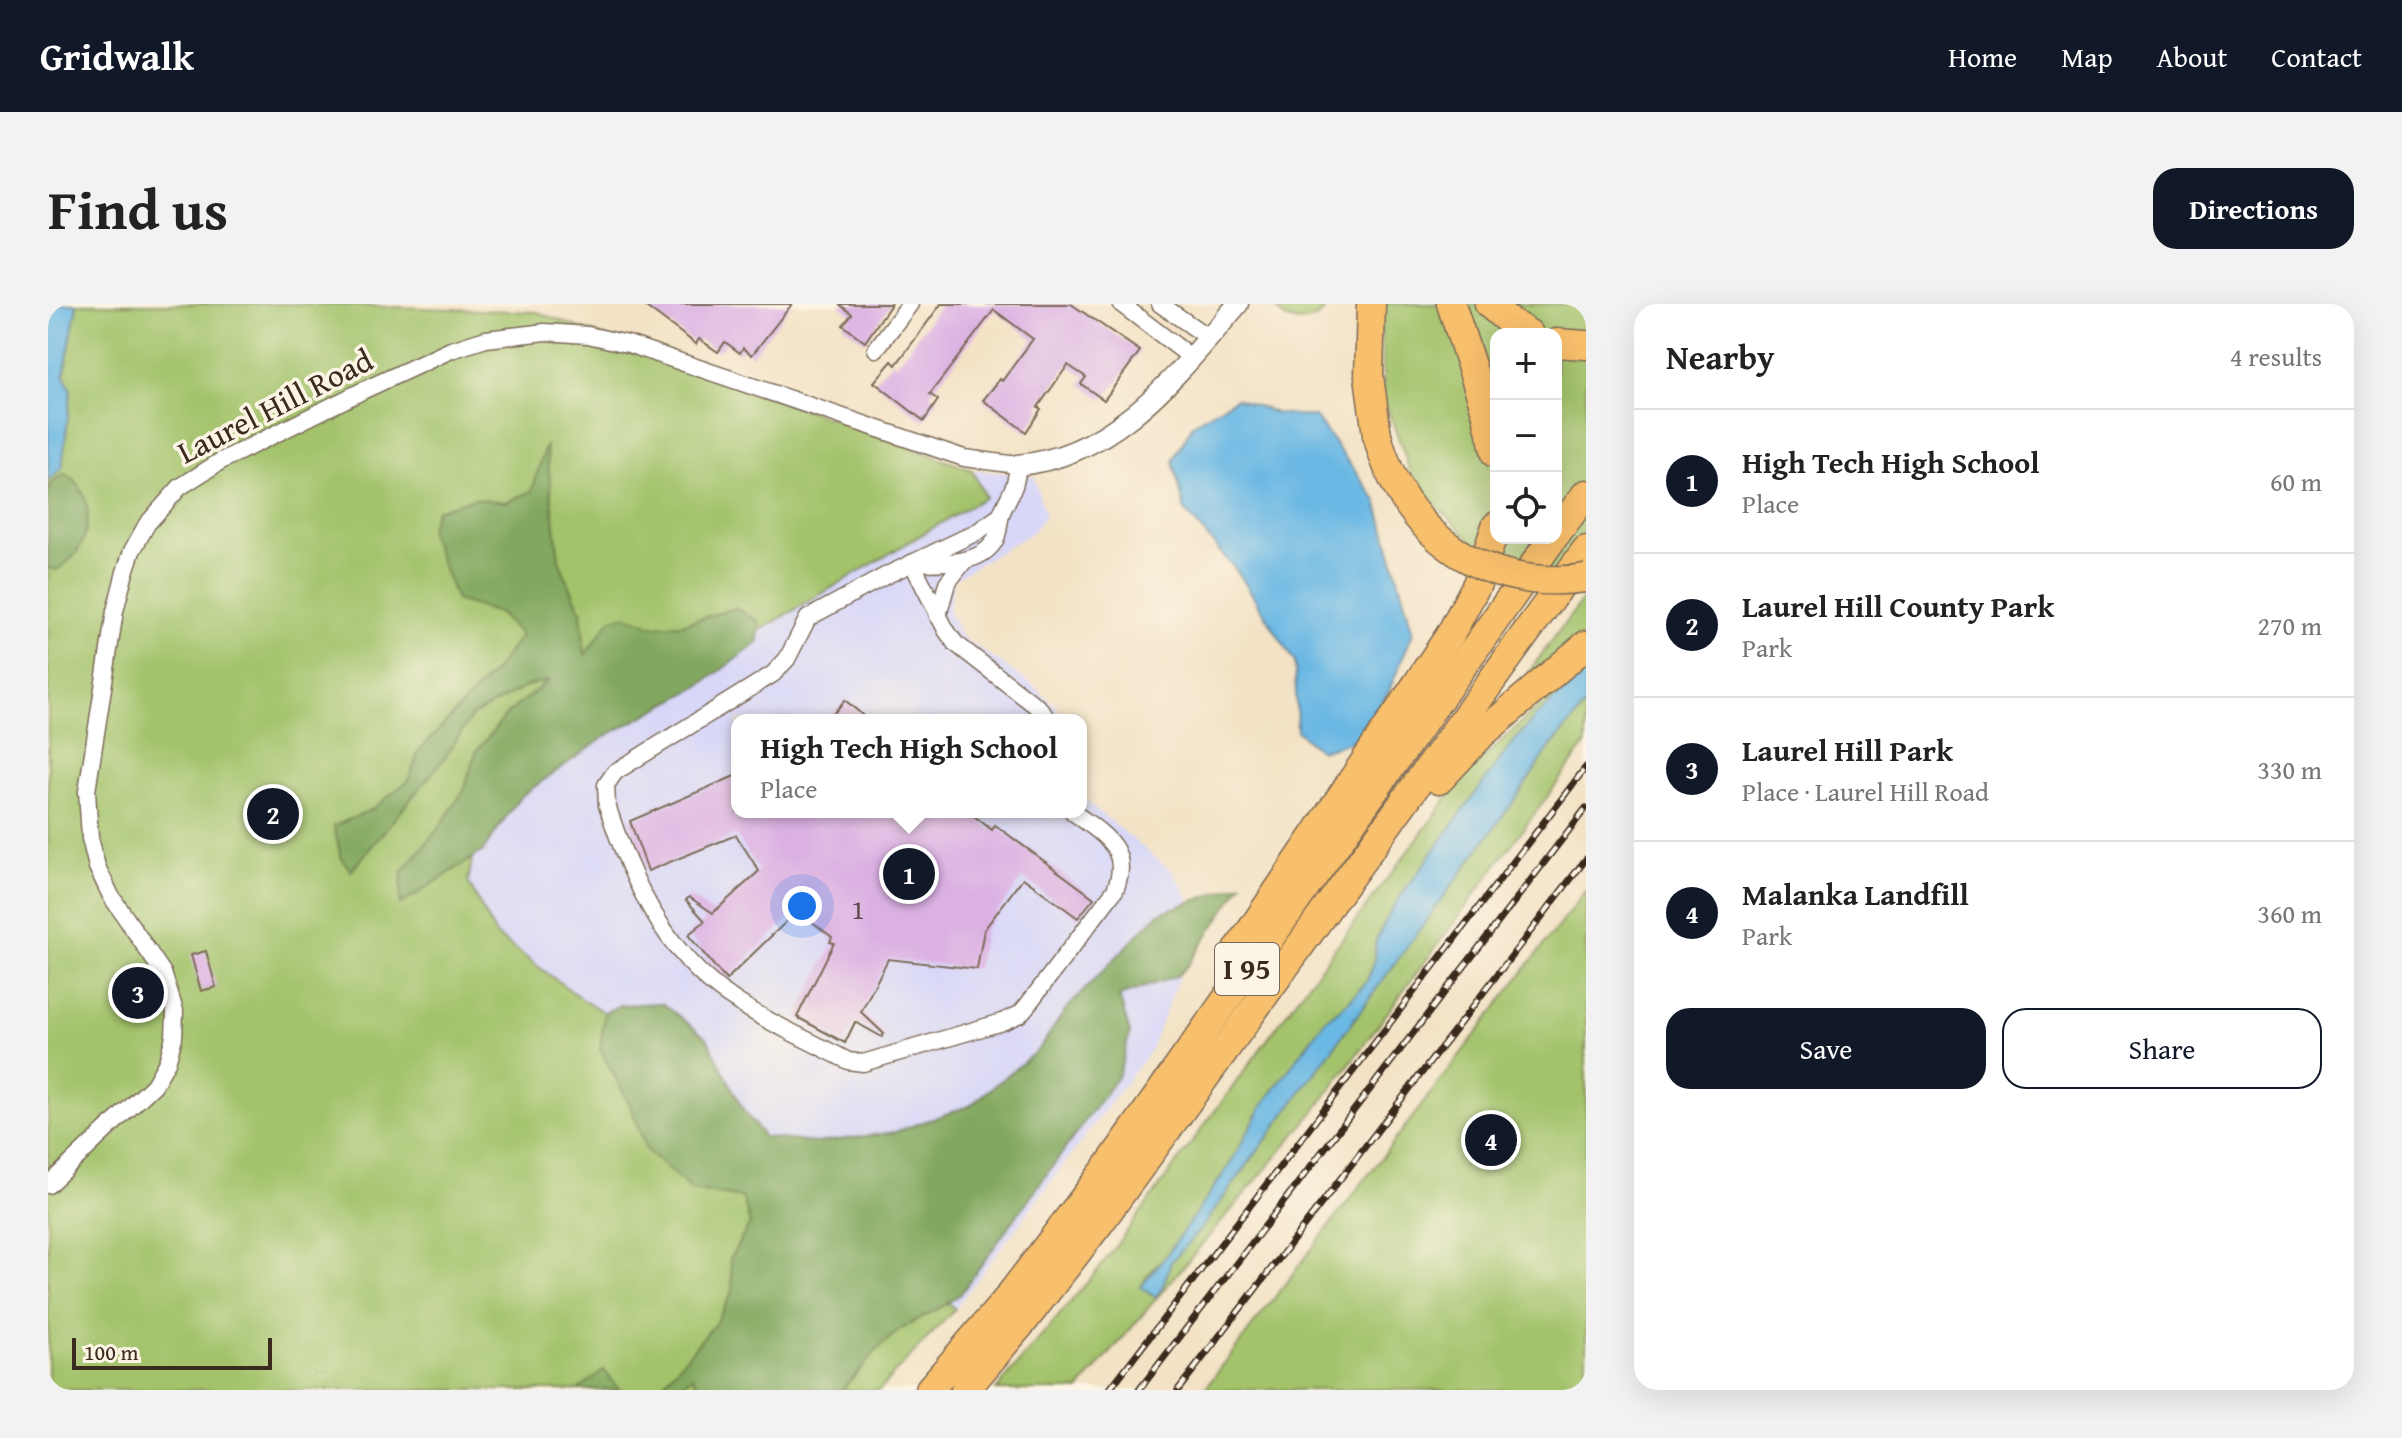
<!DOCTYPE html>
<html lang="en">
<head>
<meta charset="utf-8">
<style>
  body { margin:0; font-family:"Gentium Book Plus",serif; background:#f2f2f2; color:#222 }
  .controls { position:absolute; right:24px; top:24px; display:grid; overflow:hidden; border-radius:16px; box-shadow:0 8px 32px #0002 }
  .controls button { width:72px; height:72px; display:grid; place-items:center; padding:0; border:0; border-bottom:2px solid #e0e0e0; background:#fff; color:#222; font:40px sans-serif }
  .scale { position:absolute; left:24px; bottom:20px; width:200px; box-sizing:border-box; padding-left:8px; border:4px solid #3b2a1e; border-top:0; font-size:22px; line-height:28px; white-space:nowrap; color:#3b2a1e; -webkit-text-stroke:6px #fcf5e5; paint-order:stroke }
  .you { position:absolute; left:754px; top:602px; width:28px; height:28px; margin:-20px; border:6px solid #fff; border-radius:50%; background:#1a73e8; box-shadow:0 0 0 12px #1a73e833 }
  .badge { display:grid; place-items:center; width:52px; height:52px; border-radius:50%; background:#111827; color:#fff; font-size:26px; font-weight:700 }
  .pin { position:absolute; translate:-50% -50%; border:4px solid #fff; box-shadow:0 2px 8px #0006 }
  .popup { position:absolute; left:683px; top:410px; width:356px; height:104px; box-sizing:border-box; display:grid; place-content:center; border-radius:16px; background:#fff; filter:drop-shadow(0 2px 6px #0005); font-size:26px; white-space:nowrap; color:#767676 }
  .popup b { font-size:30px; color:#222 }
  .popup::after { content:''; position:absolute; left:50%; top:100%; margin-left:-16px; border:16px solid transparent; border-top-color:#fff }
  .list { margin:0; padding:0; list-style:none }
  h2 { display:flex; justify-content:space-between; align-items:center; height:104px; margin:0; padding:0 32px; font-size:34px }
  h2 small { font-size:26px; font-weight:400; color:#767676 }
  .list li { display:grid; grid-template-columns:52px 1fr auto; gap:24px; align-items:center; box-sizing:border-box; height:144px; padding:0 32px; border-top:2px solid #e0e0e0 }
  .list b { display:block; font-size:30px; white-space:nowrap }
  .list p { margin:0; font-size:26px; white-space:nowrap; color:#767676 }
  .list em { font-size:26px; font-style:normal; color:#767676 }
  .actions { display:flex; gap:16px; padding:24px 32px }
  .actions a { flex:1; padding:18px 0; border:2px solid #111827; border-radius:24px; text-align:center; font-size:28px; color:#111827 }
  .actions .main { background:#111827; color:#fff }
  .icon { flex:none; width:44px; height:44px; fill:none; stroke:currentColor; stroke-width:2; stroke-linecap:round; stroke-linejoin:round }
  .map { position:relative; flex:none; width:1538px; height:1086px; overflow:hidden; border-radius:24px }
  header { display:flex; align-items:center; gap:48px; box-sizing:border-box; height:112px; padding:0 40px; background:#111827; color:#fff }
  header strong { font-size:38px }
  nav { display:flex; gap:44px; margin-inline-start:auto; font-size:28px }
  .intro { display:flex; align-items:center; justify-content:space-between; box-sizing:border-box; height:192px; padding:0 48px }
  h1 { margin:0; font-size:56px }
  .button { padding:20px 36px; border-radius:24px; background:#111827; color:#fff; font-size:28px; font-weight:700 }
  main { display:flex; gap:48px; padding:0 48px }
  aside { flex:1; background:#fff; border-radius:24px; box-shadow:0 8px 32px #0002 }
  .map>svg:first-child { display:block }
  .built { fill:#d8d7f8 }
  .green { fill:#a3c26a; stroke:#6f7644; stroke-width:2; fill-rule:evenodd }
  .forest { fill:#82a85e; stroke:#5e693e; stroke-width:2 }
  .water { fill:#6ab8e4; stroke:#527181; stroke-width:2 }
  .building { fill:#dbb1e3 }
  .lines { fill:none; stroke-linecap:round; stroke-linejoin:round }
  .minor-casing { stroke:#7b6a58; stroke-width:19 }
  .tertiary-casing { stroke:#7b6a58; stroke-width:23 }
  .motorway-casing { stroke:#7b6a58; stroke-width:31 }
  .minor { stroke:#fff; stroke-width:16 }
  .tertiary { stroke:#fff; stroke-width:20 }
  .motorway { stroke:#f8bf6c; stroke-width:28 }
  .rail-casing { stroke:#3b2a1e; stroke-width:7 }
  .rail { stroke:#fcf5e5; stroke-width:4; stroke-dasharray:12; stroke-linecap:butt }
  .motorway-bridge-casing { stroke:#7b6a58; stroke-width:31; stroke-linecap:butt }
  .motorway-bridge { stroke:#f8bf6c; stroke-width:28 }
  .labels { text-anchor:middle; stroke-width:7; stroke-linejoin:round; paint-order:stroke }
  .number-label { font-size:28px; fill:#634c4f }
  .shield { fill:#fcf5e5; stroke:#75675a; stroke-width:2 }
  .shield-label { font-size:30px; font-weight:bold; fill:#3b2a1e }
  .street-label { font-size:32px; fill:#3b2a1e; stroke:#fcf5e5 }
</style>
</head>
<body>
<header>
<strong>Gridwalk</strong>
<nav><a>Home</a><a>Map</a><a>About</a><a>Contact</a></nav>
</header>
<div class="intro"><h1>Find us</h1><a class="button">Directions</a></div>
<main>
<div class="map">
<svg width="1538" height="1086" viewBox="0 0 1538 1086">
  <rect width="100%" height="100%" fill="#fcf5e5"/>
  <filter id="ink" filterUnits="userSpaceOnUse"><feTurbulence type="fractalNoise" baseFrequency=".0125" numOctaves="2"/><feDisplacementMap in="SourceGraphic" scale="16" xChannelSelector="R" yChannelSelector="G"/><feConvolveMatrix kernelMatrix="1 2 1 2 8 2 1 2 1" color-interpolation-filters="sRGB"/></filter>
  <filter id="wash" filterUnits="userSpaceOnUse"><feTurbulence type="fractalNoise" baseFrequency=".006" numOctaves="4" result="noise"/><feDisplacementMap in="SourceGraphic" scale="32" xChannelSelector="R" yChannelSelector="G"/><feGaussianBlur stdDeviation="1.8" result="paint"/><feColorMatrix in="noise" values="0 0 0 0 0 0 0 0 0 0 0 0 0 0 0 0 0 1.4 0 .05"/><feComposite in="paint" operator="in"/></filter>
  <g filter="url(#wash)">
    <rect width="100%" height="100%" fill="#f3e2c5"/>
    <polygon class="built" points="924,166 986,172 997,212 984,228 906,275 900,306 913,332 982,379 1009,403 1012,416 689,416 689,508 1033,508 1033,493 1126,569 1153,616 1103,745 907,1005 729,843 639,785 595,732 534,695 448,631 420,579 426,544 474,476 581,404 937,192"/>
    <g class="green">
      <polygon points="29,0 260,0 489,8 924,166 937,193 581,404 474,476 426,544 420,578 448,631 534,695 595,732 639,785 729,843 907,1005 831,1086 0,1086 0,177 14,164 23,86 16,72"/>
      <path d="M1225,0H1280C1271,18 1253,22 1235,13Z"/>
      <path d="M1332,0H1538V290L1430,243L1367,180L1336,95ZM1448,30H1508V234H1448Z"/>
      <polygon points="1538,291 1538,332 1524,345 1479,370"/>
      <polygon points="1538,358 1538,368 1488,412 1462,442 1345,603 1328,636 1326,660 1318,679 1301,697 1277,717 1215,801 1181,862 1120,949 1098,973 1093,983 1106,993 1114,984 1123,958 1151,927 1468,494 1502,443 1538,401 1538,440 1266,808 1031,1086 948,1086 1054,961 1266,672 1418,470"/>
      <polygon points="1538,586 1538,1086 1156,1086"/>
    </g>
    <g class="forest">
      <polygon points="498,141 511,257 533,307 537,351 562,316 577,311 605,322 633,320 687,304 711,317 711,338 650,383 558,432 472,493 435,547 352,601 354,569 390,525 416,486 428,448 459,410 501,376 479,382 424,412 396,455 303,567 293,553 286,522 323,506 360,477 371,447 449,364 473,331 450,309 408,296 381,227 388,206 426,194 458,198 484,187"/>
      <path d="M17,170C45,184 45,227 28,249C23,256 15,261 9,266L0,264V189L5,178Z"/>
      <path d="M1194,580L1139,662L1129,672L1071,692L1082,729L1071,770L913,989C893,1007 869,1013 848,1029C828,1044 811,1067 794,1086H649L651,1082L645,1072L627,1086H606L614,1081L667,1020L685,987L682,954L702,920L695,894L644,886L598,846L582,801L552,745L557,708L573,701L614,699L659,734L696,807L716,833L768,839L847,828L923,801L991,745L1019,704L1111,609Z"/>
      <polygon points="556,1066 571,1086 530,1086"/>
    </g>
    <g class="water">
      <polygon points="0,0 29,0 16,72 23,86 14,164 0,177"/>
      <polygon points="1188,94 1227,109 1267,113 1329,197 1365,329 1340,389 1308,436 1272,447 1249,427 1247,358 1190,268 1137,207 1125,157 1145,120"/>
      <polygon points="1538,368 1538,401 1502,443 1468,494 1151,927 1123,958 1114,984 1107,993 1093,983 1120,949 1181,862 1215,801 1277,717 1301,697 1318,679 1326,660 1328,636 1345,603 1462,442 1488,412"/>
    </g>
    <g id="blocks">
      <g class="building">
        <polygon points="594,0 744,0 704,51 695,44 692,49 677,38 670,48 651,35 648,40"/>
        <polygon points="791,0 843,0 817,38 795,21 804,10"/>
        <polygon points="893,0 1023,0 1092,47 1056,96 1033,80 1038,73 1020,61 990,103 993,105 978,128 935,96 952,75 954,77 985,35 946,6 882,90 890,96 876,117 826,78 844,57 848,61"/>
        <polygon points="797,396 820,416 780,416"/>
        <polygon points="689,471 689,508 921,508 944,526 947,521 1046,594 1030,614 975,574 936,626 929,665 840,655 813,708 836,730 834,733 807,718 797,739 749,713 786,639 782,638 784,633 755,611 751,612 747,609 678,676 640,631 657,617 638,596 641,593 665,609 711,567 688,531 600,567 582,517"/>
        <polygon points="158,647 168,683 153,687 143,651"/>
      </g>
    </g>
  </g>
  <g filter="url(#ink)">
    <use href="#blocks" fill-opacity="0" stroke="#7b6a58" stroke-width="2"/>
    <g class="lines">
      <defs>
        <g id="minor">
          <polyline points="1073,0 1144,54"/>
          <polyline points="1112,0 1161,34"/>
          <polyline points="828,45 862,0"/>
          <path d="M952,212L929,228L837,272L760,314L739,355L725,370L567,468L558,481L559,501C582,573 617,650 682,693C718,718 761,736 800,757L815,759L954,718L972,710L978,703L1067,586C1084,544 1055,531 1025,508"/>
          <polyline points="864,259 898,326 907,339 992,405 1000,416"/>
          <polyline points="890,312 899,279 917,256"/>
          <path d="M0,881L106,781L119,758L126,733L127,707L115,669L63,592L49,563L42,534L39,487L67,307L77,268L84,247L99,220L132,183L173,157L316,86L403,46L438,35L497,28L540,31L580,40L916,154L969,161C970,181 961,191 954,208C950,218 952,229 946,238C930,263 889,258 864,259"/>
        </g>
        <path id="tertiary" d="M969,161C1068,153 1130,69 1190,0"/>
        <g id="motorway">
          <polyline points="1323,0 1321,72 1329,131"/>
          <polyline points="1403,0 1438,107 1448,150"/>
          <polyline points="1441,0 1463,19 1481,30"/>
          <polyline points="1508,39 1538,41"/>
          <polyline points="1508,230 1538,190"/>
          <polyline points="1391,476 1435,429 1538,341"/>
          <polyline points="1190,646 1402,331 1429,280 1448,222"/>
          <polyline points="881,1086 960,994 1059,864 1505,234"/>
          <polyline points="917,1086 978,1014 1053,917 1538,246"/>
        </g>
      </defs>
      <use href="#minor" class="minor-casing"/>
      <use href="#tertiary" class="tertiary-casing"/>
      <use href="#motorway" class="motorway-casing"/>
      <use href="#minor" class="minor"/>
      <use href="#tertiary" class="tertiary"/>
      <use href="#motorway" class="motorway"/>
      <defs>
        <g id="rail">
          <polyline points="1061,1086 1538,463"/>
          <polyline points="1091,1086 1538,504"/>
          <polyline points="1130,1086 1538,555"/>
        </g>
      </defs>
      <use href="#rail" class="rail-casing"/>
      <use href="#rail" class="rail"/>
      <defs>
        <path id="motorway-bridge" d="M1329,131C1354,230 1436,289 1538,274"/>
      </defs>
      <use href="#motorway-bridge" class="motorway-bridge-casing"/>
      <use href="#motorway-bridge" class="motorway-bridge"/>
    </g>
  </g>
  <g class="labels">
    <g class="number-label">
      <text x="810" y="615">1</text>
    </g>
    <rect class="shield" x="1167" y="639" width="64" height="52" rx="6"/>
    <g class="shield-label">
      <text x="1199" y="675">I 95</text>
    </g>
    <g class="street-label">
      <text transform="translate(227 102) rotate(-27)" y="11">Laurel Hill Road</text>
    </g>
  </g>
</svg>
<div class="controls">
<button>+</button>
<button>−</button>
<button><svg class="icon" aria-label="locate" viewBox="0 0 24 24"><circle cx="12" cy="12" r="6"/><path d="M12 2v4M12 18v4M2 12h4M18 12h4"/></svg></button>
</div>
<div class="scale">100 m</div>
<div class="you"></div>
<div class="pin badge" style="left:861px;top:570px">1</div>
<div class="popup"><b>High Tech High School</b>Place</div>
<div class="pin badge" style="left:225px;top:510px">2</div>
<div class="pin badge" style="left:90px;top:689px">3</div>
<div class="pin badge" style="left:1443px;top:836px">4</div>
</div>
<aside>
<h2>Nearby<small>4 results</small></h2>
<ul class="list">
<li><span class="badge">1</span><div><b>High Tech High School</b><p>Place</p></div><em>60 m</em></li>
<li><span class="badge">2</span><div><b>Laurel Hill County Park</b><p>Park</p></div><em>270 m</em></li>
<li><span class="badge">3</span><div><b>Laurel Hill Park</b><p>Place · Laurel Hill Road</p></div><em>330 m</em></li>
<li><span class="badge">4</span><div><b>Malanka Landfill</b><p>Park</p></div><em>360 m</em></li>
</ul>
<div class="actions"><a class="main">Save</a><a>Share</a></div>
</aside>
</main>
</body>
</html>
